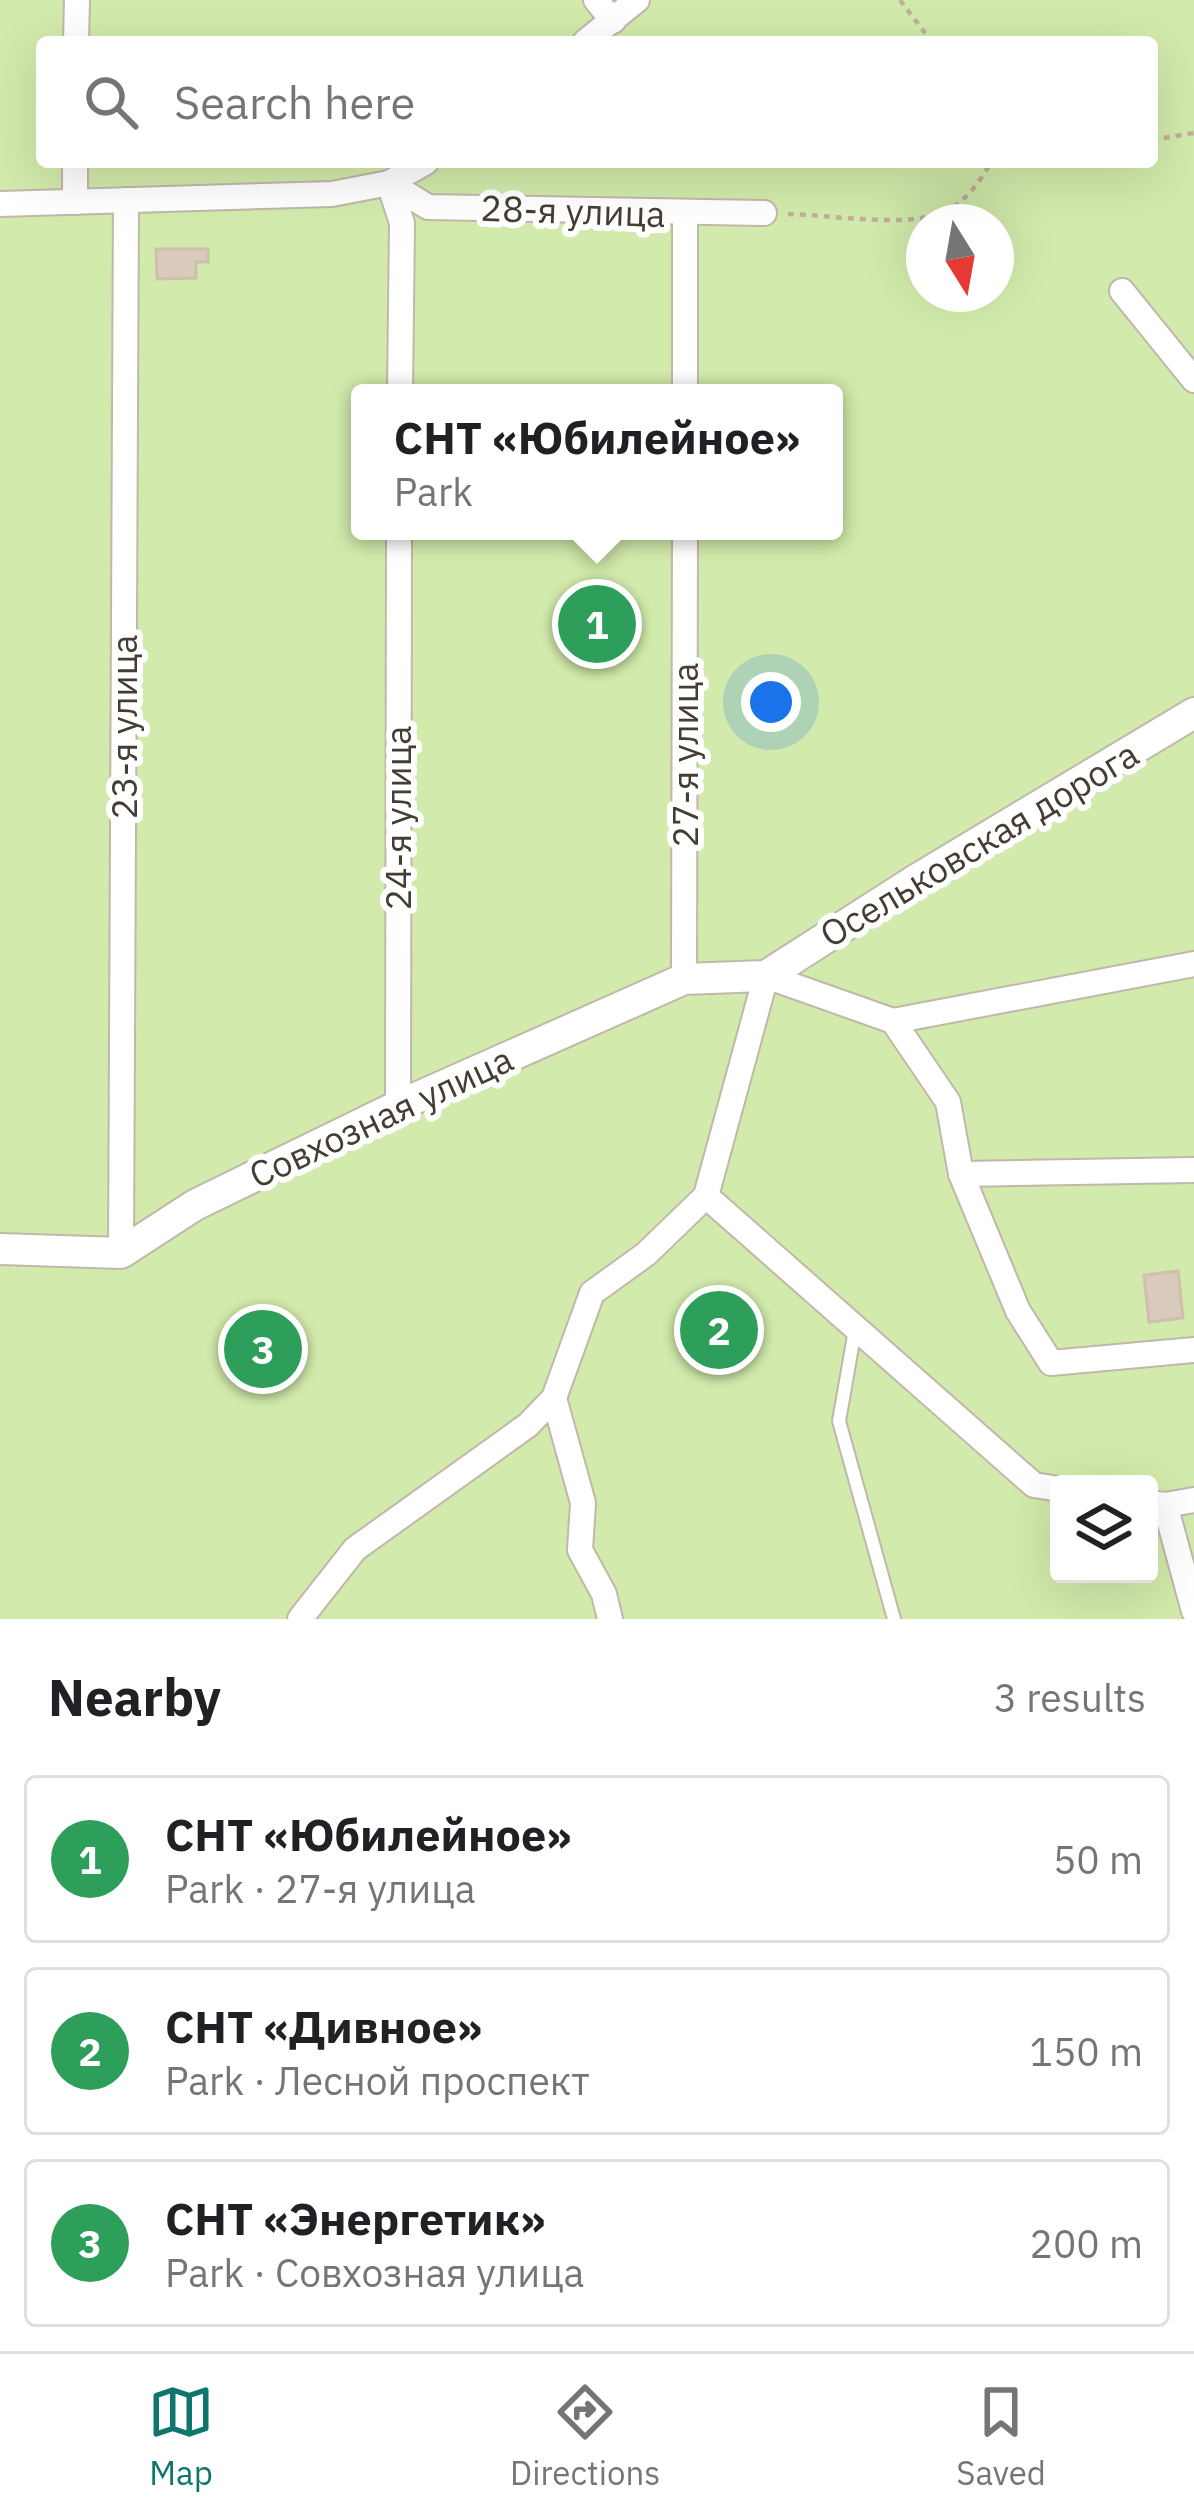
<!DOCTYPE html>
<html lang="en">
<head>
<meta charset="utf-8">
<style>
  body { margin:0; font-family:"IBM Plex Sans",sans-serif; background:#f2f2f2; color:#202124 }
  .controls { position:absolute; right:36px; bottom:36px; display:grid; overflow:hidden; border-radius:12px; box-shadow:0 12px 48px #0002 }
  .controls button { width:108px; height:108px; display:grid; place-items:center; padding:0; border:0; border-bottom:3px solid #e0e0e0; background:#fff; color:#202124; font:60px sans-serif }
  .compass { position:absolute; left:906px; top:204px; width:108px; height:108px; border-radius:50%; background:#fff; box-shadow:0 12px 48px #0002; rotate:169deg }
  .you { position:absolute; left:771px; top:702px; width:42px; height:42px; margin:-30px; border:9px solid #fff; border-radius:50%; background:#1a73e8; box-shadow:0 0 0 18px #1a73e833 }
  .badge { display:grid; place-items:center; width:78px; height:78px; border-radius:50%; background:#0f766e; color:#fff; font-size:39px; font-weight:700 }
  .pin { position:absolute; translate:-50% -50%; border:6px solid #fff; box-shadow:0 3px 12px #0006 }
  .popup { position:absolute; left:351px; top:384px; width:492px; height:156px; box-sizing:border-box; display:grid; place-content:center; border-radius:12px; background:#fff; filter:drop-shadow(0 3px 9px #0005); font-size:39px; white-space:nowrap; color:#757577 }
  .popup b { font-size:45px; color:#202124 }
  .popup::after { content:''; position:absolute; left:50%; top:100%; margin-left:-24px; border:24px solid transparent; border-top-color:#fff }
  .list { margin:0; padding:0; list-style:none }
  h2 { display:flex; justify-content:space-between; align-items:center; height:156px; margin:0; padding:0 48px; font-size:51px }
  h2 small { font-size:39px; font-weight:400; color:#757577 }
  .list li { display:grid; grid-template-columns:78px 1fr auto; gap:36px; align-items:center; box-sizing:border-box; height:168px; margin:0 24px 24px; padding:0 24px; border:3px solid #e0e0e0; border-radius:12px }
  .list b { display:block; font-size:45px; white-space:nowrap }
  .list p { margin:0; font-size:39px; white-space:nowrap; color:#757577 }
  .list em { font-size:39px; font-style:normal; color:#757577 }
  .icon { flex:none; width:66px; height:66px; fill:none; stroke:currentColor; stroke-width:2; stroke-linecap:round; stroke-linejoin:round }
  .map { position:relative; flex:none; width:1194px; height:1619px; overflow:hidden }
  .search { position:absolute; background:#fff; box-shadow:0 12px 48px #0002; left:36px; right:36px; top:36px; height:132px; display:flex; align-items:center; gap:30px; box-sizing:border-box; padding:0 42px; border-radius:12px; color:#757577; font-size:45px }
  .sheet { height:732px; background:#fff }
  nav { display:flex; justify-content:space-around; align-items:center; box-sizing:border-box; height:168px; border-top:3px solid #e0e0e0; background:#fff; font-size:33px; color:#757577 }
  nav a { display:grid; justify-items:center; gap:6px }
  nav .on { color:#0f766e }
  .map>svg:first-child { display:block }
  .green { fill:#d2eaab; fill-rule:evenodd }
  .building { fill:#d8cbbc; stroke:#d0bfac; stroke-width:3 }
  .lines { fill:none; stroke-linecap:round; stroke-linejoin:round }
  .service-casing { stroke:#c2b7a9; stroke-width:16 }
  .minor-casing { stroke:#c2b7a9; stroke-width:28 }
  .tertiary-casing { stroke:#c2b7a9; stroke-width:34 }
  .path { stroke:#c1af97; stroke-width:4.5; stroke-dasharray:6 6; stroke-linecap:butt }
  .service { stroke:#fff; stroke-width:12 }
  .minor { stroke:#fff; stroke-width:24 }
  .tertiary { stroke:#fff; stroke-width:30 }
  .labels { text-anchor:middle; stroke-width:12; stroke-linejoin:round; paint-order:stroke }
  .street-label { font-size:36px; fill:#453d34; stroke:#fff }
</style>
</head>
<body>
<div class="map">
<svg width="1194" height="1619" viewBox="0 0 1194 1619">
  <rect width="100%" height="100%" fill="#f3ede4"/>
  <path class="green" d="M0,0H1194V1619H0ZM42,42H1152V162H42ZM924,222H996V294H924ZM360,393H834V531H360ZM1059,1484H1149V1574H1059Z"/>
  <g class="building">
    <polygon points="156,249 208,249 208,262 196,262 196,278 157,279"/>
    <polygon points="1178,1271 1183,1318 1149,1322 1144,1275"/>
  </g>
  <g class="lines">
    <defs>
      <polyline id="service" points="855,1330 839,1421 894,1619"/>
      <g id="minor">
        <polyline points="596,0 613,21"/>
        <polyline points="76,42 77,0"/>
        <polyline points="585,42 637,0"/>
        <polyline points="389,183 428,207 764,213"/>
        <polyline points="389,183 402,223 400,393"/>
        <polyline points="75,202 75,162"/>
        <polyline points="0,204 332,194 389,183 426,162"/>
        <polyline points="685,214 685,393"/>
        <polyline points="1122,291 1194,380"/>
        <polyline points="684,979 685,531"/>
        <polyline points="893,1021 1194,964"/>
        <polyline points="398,1106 399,531"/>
        <polyline points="961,1174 1194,1170"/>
        <polyline points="706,1196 1034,1485 1059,1489"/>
        <polyline points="121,1253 126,200"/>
        <polyline points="554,1398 583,1503 580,1550 604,1594 610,1619"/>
        <polyline points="1151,1503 1165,1505 1194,1500"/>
        <polyline points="1165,1505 1194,1611"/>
        <polyline points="300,1619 355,1549 528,1425 554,1398 592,1293 646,1254 706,1196 766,976 893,1021 948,1102 961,1174 1018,1311 1051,1363 1194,1350"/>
      </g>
      <polyline id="tertiary" points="0,1249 121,1253 195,1205 398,1106 684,979 766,976 919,878 1194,713"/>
    </defs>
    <use href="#service" class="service-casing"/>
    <use href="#minor" class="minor-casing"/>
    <use href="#tertiary" class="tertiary-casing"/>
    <g class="path">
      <polyline points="900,0 932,42"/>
      <polyline points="1152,140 1194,133"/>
      <path d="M788,214C830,215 899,227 939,214C963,206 979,183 991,162"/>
    </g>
    <use href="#service" class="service"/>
    <use href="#minor" class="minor"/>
    <use href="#tertiary" class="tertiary"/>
  </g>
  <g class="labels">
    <g class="street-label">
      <text transform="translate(573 211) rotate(2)" y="13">28-я улица</text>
      <text transform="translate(124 727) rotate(-90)" y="13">23-я улица</text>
      <text transform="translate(685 755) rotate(-90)" y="13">27-я улица</text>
      <text transform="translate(398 818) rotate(-90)" y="13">24-я улица</text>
      <text transform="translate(979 844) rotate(-31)" y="13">Осельковская дорога</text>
      <text transform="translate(381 1117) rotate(-25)" y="13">Совхозная улица</text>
    </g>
  </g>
</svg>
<div class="controls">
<button><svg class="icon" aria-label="layers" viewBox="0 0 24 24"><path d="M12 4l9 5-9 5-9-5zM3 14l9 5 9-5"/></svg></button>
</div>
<svg class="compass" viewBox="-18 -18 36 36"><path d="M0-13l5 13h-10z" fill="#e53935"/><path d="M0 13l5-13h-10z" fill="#757577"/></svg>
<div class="you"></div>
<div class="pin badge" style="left:597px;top:624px;background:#2e9e5b">1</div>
<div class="popup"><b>СНТ «Юбилейное»</b>Park</div>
<div class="pin badge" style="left:719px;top:1330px;background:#2e9e5b">2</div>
<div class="pin badge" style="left:263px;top:1349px;background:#2e9e5b">3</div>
<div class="search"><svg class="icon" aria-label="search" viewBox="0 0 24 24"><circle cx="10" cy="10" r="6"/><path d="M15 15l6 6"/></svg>Search here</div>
</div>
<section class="sheet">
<h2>Nearby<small>3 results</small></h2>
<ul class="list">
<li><span class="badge" style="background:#2e9e5b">1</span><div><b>СНТ «Юбилейное»</b><p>Park · 27-я улица</p></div><em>50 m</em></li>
<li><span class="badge" style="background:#2e9e5b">2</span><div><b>СНТ «Дивное»</b><p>Park · Лесной проспект</p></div><em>150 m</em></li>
<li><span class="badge" style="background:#2e9e5b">3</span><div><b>СНТ «Энергетик»</b><p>Park · Совхозная улица</p></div><em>200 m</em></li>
</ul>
</section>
<nav>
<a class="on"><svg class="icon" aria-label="map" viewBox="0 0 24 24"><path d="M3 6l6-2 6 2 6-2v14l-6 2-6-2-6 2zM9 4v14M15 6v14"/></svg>Map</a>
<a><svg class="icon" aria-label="directions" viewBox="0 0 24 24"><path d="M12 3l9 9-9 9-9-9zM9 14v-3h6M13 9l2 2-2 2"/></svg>Directions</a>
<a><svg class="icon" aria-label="saved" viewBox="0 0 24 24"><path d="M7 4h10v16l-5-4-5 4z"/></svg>Saved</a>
</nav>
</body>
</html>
